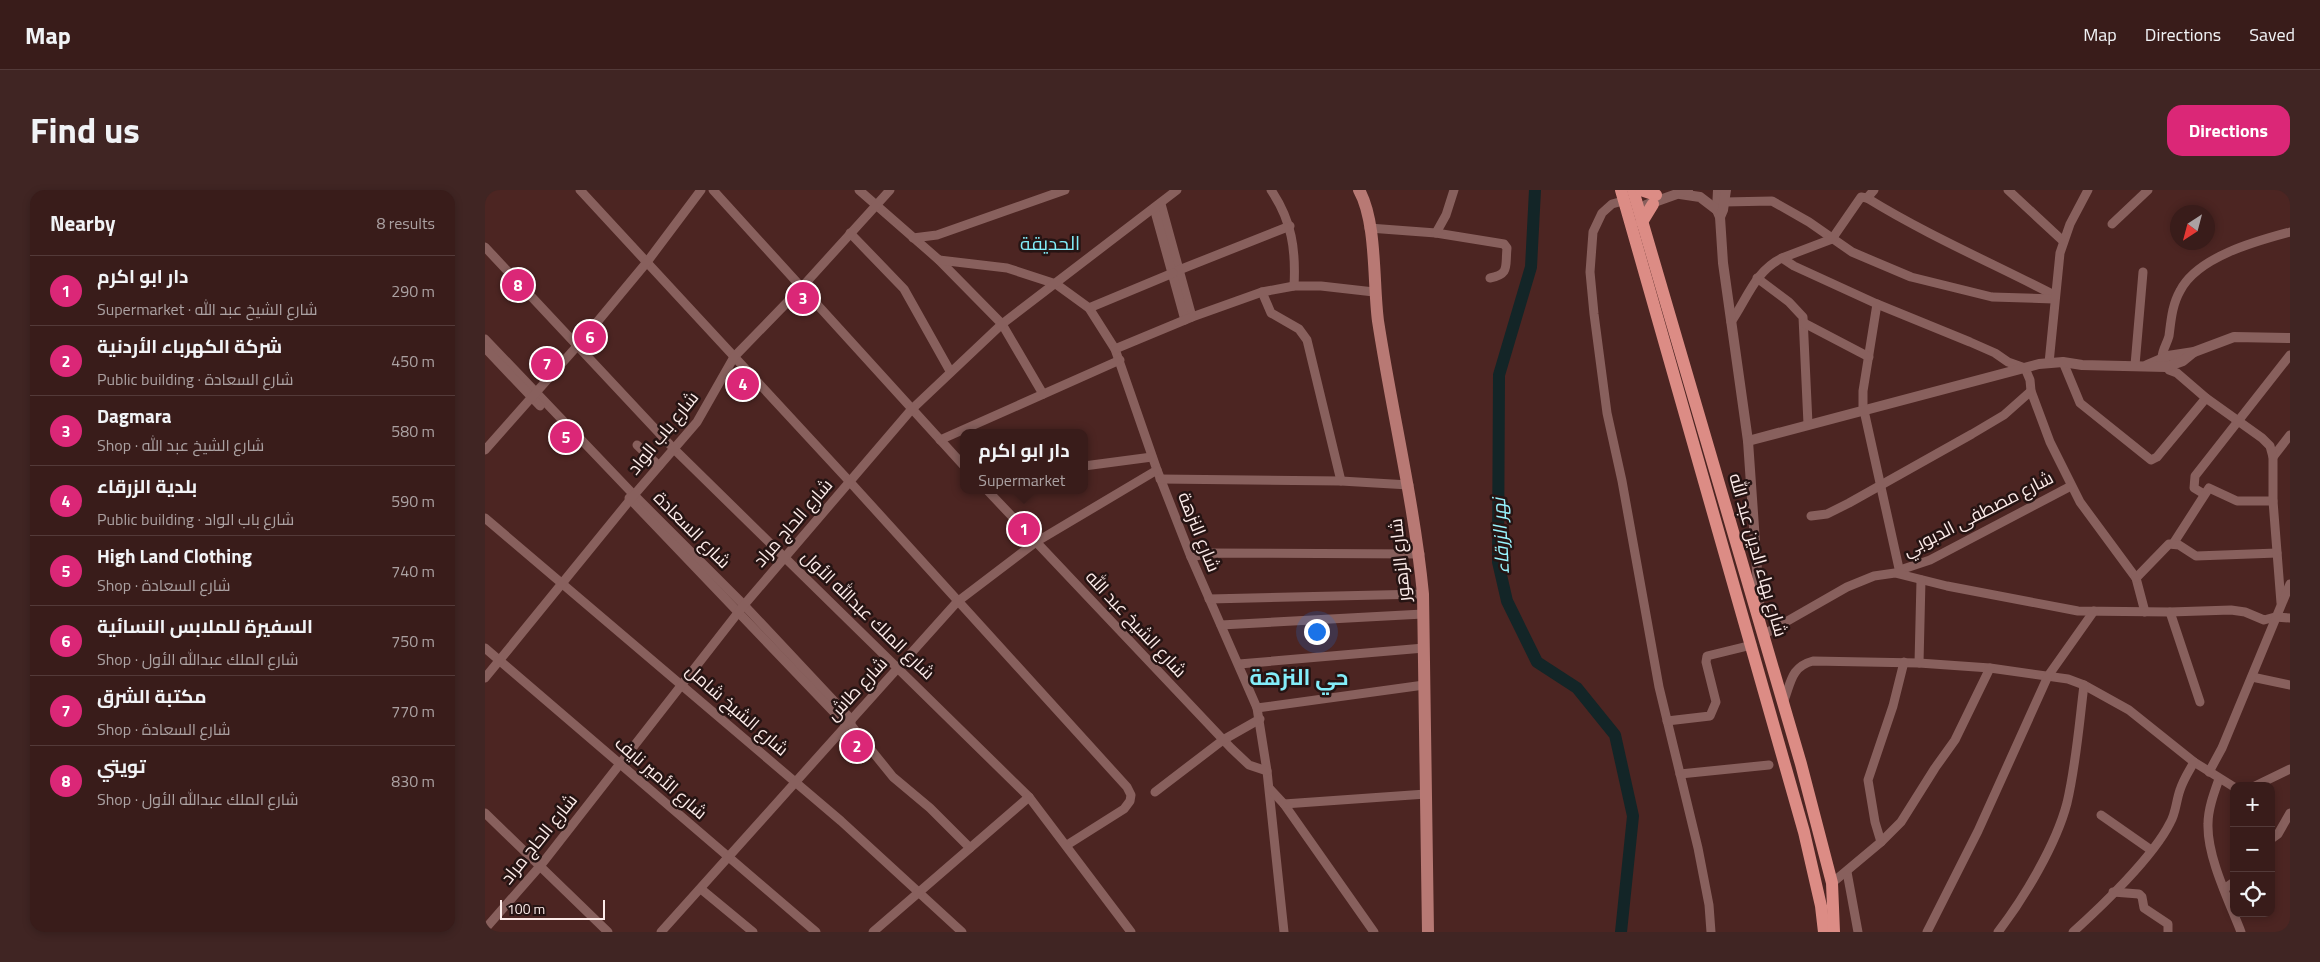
<!DOCTYPE html>
<html lang="en">
<head>
<meta charset="utf-8">
<style>
  body { margin:0; font-family:"Titillium Web",Cairo,sans-serif; background:#402523; color:#f1f3f6 }
  .controls { position:absolute; right:15px; bottom:15px; display:grid; overflow:hidden; border-radius:10px; box-shadow:0 2px 8px #0003 }
  .controls button { width:45px; height:45px; display:grid; place-items:center; padding:0; border:0; border-bottom:1px solid #533a39; background:#391c1a; color:#f1f3f6; font:25px sans-serif }
  .compass { position:absolute; left:1685px; top:15px; width:45px; height:45px; border-radius:50%; background:#391c1a; box-shadow:0 2px 8px #0003; rotate:216deg }
  .scale { position:absolute; left:15px; bottom:12px; width:105px; box-sizing:border-box; padding-left:5px; border:2px solid #fcebe9; border-top:0; font-size:14px; line-height:18px; white-space:nowrap; color:#fcebe9; -webkit-text-stroke:4px #261413; paint-order:stroke }
  .you { position:absolute; left:831px; top:441px; width:18px; height:18px; margin:-12px; border:4px solid #fff; border-radius:50%; background:#1a73e8; box-shadow:0 0 0 8px #1a73e833 }
  .badge { display:grid; place-items:center; width:32px; height:32px; border-radius:50%; background:#db2777; color:#fff; font-size:16px; font-weight:700 }
  .pin { position:absolute; translate:-50% -50%; border:2px solid #fff; box-shadow:0 1px 5px #0006 }
  .popup { position:absolute; left:475px; top:239px; width:128px; height:65px; box-sizing:border-box; display:grid; place-content:center; border-radius:10px; background:#391c1a; filter:drop-shadow(0 1px 4px #0005); font-size:16px; white-space:nowrap; color:#aba1a2 }
  .popup b { font-size:19px; color:#f1f3f6 }
  .popup::after { content:''; position:absolute; left:50%; top:100%; margin-left:-10px; border:10px solid transparent; border-top-color:#391c1a }
  .list { margin:0; padding:0; list-style:none }
  h2 { display:flex; justify-content:space-between; align-items:center; height:65px; margin:0; padding:0 20px; font-size:21px }
  h2 small { font-size:16px; font-weight:400; color:#aba1a2 }
  .list li { display:grid; grid-template-columns:32px 1fr auto; gap:15px; align-items:center; box-sizing:border-box; height:70px; padding:0 20px; border-top:1px solid #533a39 }
  .list b { display:block; font-size:19px; white-space:nowrap }
  .list p { margin:0; font-size:16px; white-space:nowrap; color:#aba1a2 }
  .list em { font-size:16px; font-style:normal; color:#aba1a2 }
  .icon { flex:none; width:28px; height:28px; fill:none; stroke:currentColor; stroke-width:2; stroke-linecap:round; stroke-linejoin:round }
  .map { position:relative; flex:none; width:1805px; height:742px; overflow:hidden; border-radius:15px }
  header { display:flex; align-items:center; gap:30px; box-sizing:border-box; height:70px; padding:0 25px; background:#391c1a; border-bottom:1px solid #533a39 }
  header strong { font-size:24px }
  nav { display:flex; gap:28px; margin-inline-start:auto; font-size:18px }
  .intro { display:flex; align-items:center; justify-content:space-between; box-sizing:border-box; height:120px; padding:0 30px }
  h1 { margin:0; font-size:35px }
  .button { padding:12px 22px; border-radius:15px; background:#db2777; color:#fff; font-size:18px; font-weight:700 }
  main { display:flex; gap:30px; padding:0 30px }
  aside { flex:1; background:#391c1a; border-radius:15px; box-shadow:0 2px 8px #0003 }
  .map>svg:first-child { display:block }
  .lines { fill:none; stroke-linecap:round; stroke-linejoin:round }
  .river { stroke:#132527; stroke-width:12 }
  .minor { stroke:#88605d; stroke-width:9 }
  .tertiary { stroke:#88605d; stroke-width:10 }
  .secondary { stroke:#b87974; stroke-width:12 }
  .primary { stroke:#dc8c85; stroke-width:12 }
  .labels { text-anchor:middle; stroke-width:5; stroke-linejoin:round; paint-order:stroke }
  .street-label { font-size:18px; fill:#fcebe9; stroke:#261413 }
  .neighbourhood-label { font-size:19px; fill:#83edf9; stroke:#261413 }
  .water-label { font-size:19px; font-style:italic; fill:#98f4fe; stroke:#261413 }
  .district-label { font-size:22px; font-weight:bold; fill:#83edf9; stroke:#261413 }
</style>
</head>
<body>
<header>
<strong>Map</strong>
<nav><a>Map</a><a>Directions</a><a>Saved</a></nav>
</header>
<div class="intro"><h1>Find us</h1><a class="button">Directions</a></div>
<main>
<aside>
<h2>Nearby<small>8 results</small></h2>
<ul class="list">
<li><span class="badge">1</span><div><b>دار ابو اكرم</b><p>Supermarket · شارع الشيخ عبد الله</p></div><em>290 m</em></li>
<li><span class="badge">2</span><div><b>شركة الكهرباء الأردنية</b><p>Public building · شارع السعادة</p></div><em>450 m</em></li>
<li><span class="badge">3</span><div><b>Dagmara</b><p>Shop · شارع الشيخ عبد الله</p></div><em>580 m</em></li>
<li><span class="badge">4</span><div><b>بلدية الزرقاء</b><p>Public building · شارع باب الواد</p></div><em>590 m</em></li>
<li><span class="badge">5</span><div><b>High Land Clothing</b><p>Shop · شارع السعادة</p></div><em>740 m</em></li>
<li><span class="badge">6</span><div><b>السفيرة للملابس النسائية</b><p>Shop · شارع الملك عبدالله الأول</p></div><em>750 m</em></li>
<li><span class="badge">7</span><div><b>مكتبة الشرق</b><p>Shop · شارع السعادة</p></div><em>770 m</em></li>
<li><span class="badge">8</span><div><b>تويتي</b><p>Shop · شارع الملك عبدالله الأول</p></div><em>830 m</em></li>
</ul>
</aside>
<div class="map">
<svg width="1805" height="742" viewBox="0 0 1805 742">
  <rect width="100%" height="100%" fill="#4c2522"/>
  <g class="lines">
    <polyline class="river" points="1050,0 1046,77 1014,185 1013,372 1022,411 1052,472 1092,498 1130,545 1148,626 1136,742"/>
    <g class="minor">
      <polyline points="95,0 365,292 642,597 646,605 645,611 639,619 582,655"/>
      <polyline points="228,0 479,276"/>
      <polyline points="374,0 454,70 517,134 558,204"/>
      <path d="M786,0C807,31 811,60 809,96"/>
      <path d="M1389,0L1382,8C1442,45 1507,73 1569,105"/>
      <polyline points="1523,0 1578,51"/>
      <polyline points="1138,11 1127,14 1117,23 1108,42 1105,82 1109,124 1122,223 1137,291 1174,497 1213,658 1224,715 1226,742"/>
      <polyline points="1239,12 1287,11 1324,32 1367,62 1426,87 1507,107 1569,109"/>
      <polyline points="676,14 707,127"/>
      <polyline points="669,18 700,130"/>
      <polyline points="1627,34 1663,0"/>
      <path d="M884,38L951,43L1019,54L1022,58C1020,77 1025,84 1005,88"/>
      <polyline points="365,43 419,99 465,181"/>
      <polyline points="951,43 961,25 969,0"/>
      <polyline points="428,48 452,45 580,0"/>
      <polyline points="0,57 189,259 544,607 646,742"/>
      <polyline points="1297,68 1347,49 1376,7 1382,8"/>
      <polyline points="454,70 522,78 571,94 604,118 630,159 672,280 706,367 772,518 782,581 799,742"/>
      <polyline points="694,80 805,36"/>
      <polyline points="1272,88 1304,112 1318,127 1323,234"/>
      <polyline points="777,102 786,123 814,139 822,150 856,291"/>
      <polyline points="1392,114 1378,201 1378,216 1415,383"/>
      <polyline points="604,118 688,83"/>
      <path d="M1246,132C1262,109 1270,81 1297,68L1309,76L1392,114L1485,152L1510,163L1523,172L1540,178L1545,190L1546,201L1565,252L1595,312L1651,388L1660,422"/>
      <polyline points="1319,133 1384,167"/>
      <polyline points="0,149 149,305 259,415 366,529 366,535 408,587 445,618 485,658"/>
      <polyline points="0,158 55,216"/>
      <polyline points="630,159 707,127 777,102 809,96 836,96 889,102"/>
      <polyline points="1578,172 1595,213 1666,270 1672,267 1721,208"/>
      <polyline points="1564,173 1575,63 1585,34 1603,0"/>
      <polyline points="1650,175 1658,82"/>
      <polyline points="455,250 635,170"/>
      <polyline points="152,255 174,276"/>
      <polyline points="0,260 93,155 162,72 216,0"/>
      <polyline points="1788,267 1805,245"/>
      <polyline points="599,276 667,267"/>
      <polyline points="675,289 856,291 924,295"/>
      <polyline points="502,300 746,558 764,575 782,581"/>
      <polyline points="1719,304 1709,298 1710,286 1805,165"/>
      <polyline points="144,308 361,535 366,535"/>
      <polyline points="1326,326 1342,324 1364,313 1487,244 1519,225 1546,201"/>
      <polyline points="0,328 356,631 477,742"/>
      <polyline points="1688,354 1724,298 1752,311 1788,311"/>
      <polyline points="706,367 724,363 935,364"/>
      <polyline points="1415,380 1445,370 1586,296"/>
      <polyline points="1651,388 1684,354 1694,355 1711,366 1792,363"/>
      <polyline points="724,409 938,404"/>
      <path d="M1796,413L1788,311V267L1785,256L1777,248L1721,208L1692,183L1684,180L1677,168C1677,160 1682,154 1684,146C1686,131 1687,115 1695,101C1712,67 1771,51 1805,42"/>
      <polyline points="1685,422 1715,512"/>
      <polyline points="736,435 938,424"/>
      <polyline points="1278,445 1362,397 1389,386 1410,383 1462,396 1593,421 1685,422 1746,420 1760,422 1779,430 1790,427 1805,428"/>
      <polyline points="0,458 331,742"/>
      <polyline points="1434,473 1436,390"/>
      <polyline points="754,474 939,458"/>
      <polyline points="1767,487 1805,495"/>
      <polyline points="0,488 149,305 212,232 249,167 317,97 405,0"/>
      <path d="M1298,513C1306,494 1305,477 1328,471L1434,473L1505,478L1583,489L1599,495L1644,520L1709,572L1749,597"/>
      <polyline points="772,518 939,495"/>
      <polyline points="1182,531 1225,526 1231,512 1221,472 1222,466 1267,455"/>
      <polyline points="1724,582 1737,558 1805,394"/>
      <polyline points="1195,584 1284,575"/>
      <path d="M1734,589C1729,603 1723,619 1723,634C1722,667 1744,711 1756,742"/>
      <polyline points="1770,596 1805,579"/>
      <polyline points="785,599 799,614 889,742"/>
      <polyline points="670,602 738,550 775,529"/>
      <polyline points="799,614 941,604"/>
      <polyline points="0,623 123,742"/>
      <polyline points="1616,625 1666,660"/>
      <polyline points="1786,649 1793,644 1805,623"/>
      <polyline points="1396,652 1390,632 1383,590 1408,516 1419,472"/>
      <polyline points="1362,682 1373,742"/>
      <polyline points="1347,693 1396,652 1416,632 1450,578 1470,550 1505,478"/>
      <polyline points="216,699 268,742"/>
      <polyline points="1739,699 1749,692"/>
      <polyline points="1628,702 1654,704 1657,707 1659,718 1683,734 1683,742"/>
      <polyline points="0,739 56,675 259,415 426,220 517,134 692,0"/>
      <polyline points="176,742 472,412 551,352 672,280"/>
      <polyline points="388,742 544,607"/>
      <polyline points="1442,742 1493,641 1563,486 1609,421"/>
      <path d="M1513,742C1539,708 1571,655 1582,613C1591,575 1594,535 1599,495"/>
      <path d="M1588,742C1617,716 1668,667 1685,633C1691,623 1691,611 1695,600C1698,590 1704,581 1709,572"/>
    </g>
    <g class="tertiary">
      <polyline points="1233,0 1232,20 1235,27 1238,73 1263,251 1275,424"/>
      <polyline points="1195,4 1215,7 1232,20"/>
      <polyline points="1161,15 1203,0"/>
      <polyline points="1235,27 1238,20 1241,0"/>
      <polyline points="1662,175 1683,166 1709,162 1749,147 1805,148"/>
      <polyline points="1263,251 1554,174 1578,172 1597,175 1681,177 1698,171 1709,162"/>
    </g>
    <path class="secondary" d="M874,0C892,32 888,93 893,131C907,222 929,312 938,404L943,742"/>
    <g class="primary">
      <polyline points="1136,0 1319,642 1336,716 1339,742"/>
      <polyline points="1148,0 1316,574 1347,693 1349,742"/>
      <polyline points="1156,0 1171,5"/>
      <polyline points="1157,32 1168,14"/>
    </g>
  </g>
  <g class="labels">
    <g class="street-label">
      <text transform="translate(178 243) rotate(-51)" y="6">شارع باب الواد</text>
      <text transform="translate(1493 324) rotate(-27)" y="6">شارع مصطفى الدبوبي</text>
      <text transform="translate(308 333) rotate(-49)" y="6">شارع الحاج مراد</text>
      <text transform="translate(207 340) rotate(45)" y="6">شارع السعادة</text>
      <text transform="translate(714 342) rotate(68)" y="6">شارع النزهة</text>
      <text transform="translate(1273 365) rotate(74)" y="6">شارع بهاء الدين عبد الله</text>
      <text transform="translate(915 370) rotate(-96)" y="6">شارع الزهور</text>
      <text transform="translate(383 425) rotate(44)" y="6">شارع الملك عبدالله الأول</text>
      <text transform="translate(651 434) rotate(47)" y="6">شارع الشيخ عبد الله</text>
      <text transform="translate(372 499) rotate(-47)" y="6">شارع طاش</text>
      <text transform="translate(252 520) rotate(41)" y="6">شارع الشيخ شامل</text>
      <text transform="translate(176 588) rotate(41)" y="6">شارع الأمير نايف</text>
      <text transform="translate(54 649) rotate(-51)" y="6">شارع الحاج مراد</text>
    </g>
    <g class="neighbourhood-label">
      <text x="565" y="60">الحديقة</text>
    </g>
    <g class="water-label">
      <text transform="translate(1015 346) rotate(-93)" y="7">نهر الزرقاء</text>
    </g>
    <g class="district-label">
      <text x="814" y="495">حي النزهة</text>
    </g>
  </g>
</svg>
<div class="controls">
<button>+</button>
<button>−</button>
<button><svg class="icon" aria-label="locate" viewBox="0 0 24 24"><circle cx="12" cy="12" r="6"/><path d="M12 2v4M12 18v4M2 12h4M18 12h4"/></svg></button>
</div>
<svg class="compass" viewBox="-18 -18 36 36"><path d="M0-13l5 13h-10z" fill="#e53935"/><path d="M0 13l5-13h-10z" fill="#aba1a2"/></svg>
<div class="scale">100 m</div>
<div class="you"></div>
<div class="pin badge" style="left:539px;top:339px">1</div>
<div class="popup"><b>دار ابو اكرم</b>Supermarket</div>
<div class="pin badge" style="left:372px;top:556px">2</div>
<div class="pin badge" style="left:318px;top:108px">3</div>
<div class="pin badge" style="left:258px;top:194px">4</div>
<div class="pin badge" style="left:81px;top:247px">5</div>
<div class="pin badge" style="left:105px;top:147px">6</div>
<div class="pin badge" style="left:62px;top:174px">7</div>
<div class="pin badge" style="left:33px;top:95px">8</div>
</div>
</main>
</body>
</html>
